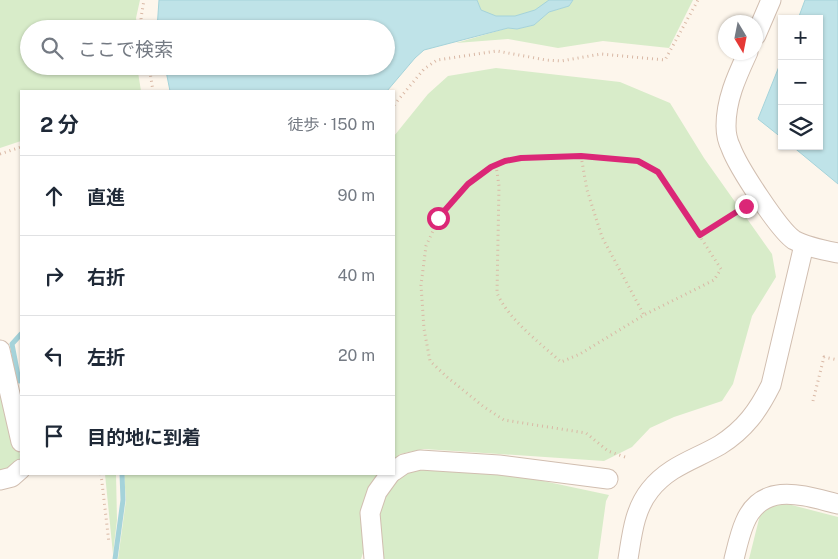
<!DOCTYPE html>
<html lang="ja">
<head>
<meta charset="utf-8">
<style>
  body { margin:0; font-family:"Public Sans","Noto Sans JP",sans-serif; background:#f2f2f3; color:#1f2937 }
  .controls { position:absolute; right:15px; top:15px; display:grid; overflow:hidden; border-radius:0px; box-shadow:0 1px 4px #0004 }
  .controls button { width:45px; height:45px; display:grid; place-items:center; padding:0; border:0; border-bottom:1px solid #e0e1e3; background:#fff; color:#1f2937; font:25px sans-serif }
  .compass { position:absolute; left:718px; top:15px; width:45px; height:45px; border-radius:50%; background:#fff; box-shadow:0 1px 4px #0004; rotate:170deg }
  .stop { position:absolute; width:15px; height:15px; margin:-11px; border:4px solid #db2777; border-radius:50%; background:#fff }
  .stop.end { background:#db2777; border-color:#fff; box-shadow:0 1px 5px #0008 }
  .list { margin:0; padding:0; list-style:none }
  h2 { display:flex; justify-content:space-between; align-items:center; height:65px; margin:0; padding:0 20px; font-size:21px }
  h2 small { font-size:16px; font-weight:400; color:#747a83 }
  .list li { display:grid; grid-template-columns:32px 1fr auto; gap:15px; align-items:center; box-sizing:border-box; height:80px; padding:0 20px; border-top:1px solid #e0e1e3 }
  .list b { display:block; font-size:19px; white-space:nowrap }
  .list em { font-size:16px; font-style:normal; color:#747a83 }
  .icon { flex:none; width:28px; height:28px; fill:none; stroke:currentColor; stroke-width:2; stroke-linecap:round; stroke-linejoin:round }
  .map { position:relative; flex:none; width:838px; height:559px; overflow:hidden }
  .search { position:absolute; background:#fff; box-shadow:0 1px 4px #0004; left:20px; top:20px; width:375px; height:55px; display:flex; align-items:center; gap:12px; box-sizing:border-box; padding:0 18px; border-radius:28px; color:#747a83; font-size:19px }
  .panel { position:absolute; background:#fff; box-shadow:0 1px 4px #0004; left:20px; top:90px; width:375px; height:385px; border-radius:0px }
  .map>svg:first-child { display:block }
  .green { fill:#d8ecc9 }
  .water { fill:#bfe3e8; stroke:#a5d3da }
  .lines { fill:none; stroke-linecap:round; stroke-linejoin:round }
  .stream { stroke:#a5d3da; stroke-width:5 }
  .minor-casing { stroke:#d1beb0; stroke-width:21 }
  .path { stroke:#d9b8a5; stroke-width:3; stroke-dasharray:1 4; stroke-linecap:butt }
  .minor { stroke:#fff; stroke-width:19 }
  .route { stroke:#db2777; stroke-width:6 }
</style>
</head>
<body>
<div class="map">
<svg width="838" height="559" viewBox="0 0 838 559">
  <rect width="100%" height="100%" fill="#fdf6ec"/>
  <g class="green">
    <polygon points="0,0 140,0 136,18 137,26 130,29 29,29 29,66 137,66 141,91 21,91 21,141 0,148"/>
    <path d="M477,0H549C538,13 512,19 496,16C491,15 485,12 481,10Z"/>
    <polygon points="573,0 693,0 669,48 603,41 558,48 508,39 456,43 508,28 517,29 534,25 549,12 569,6"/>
    <polygon points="496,68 620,82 670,103 704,158 772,254 776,277 752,316 733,384 722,401 674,417 650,428 632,447 604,461 424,449 400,454 394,460 394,136 428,94 448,76"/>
    <polygon points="5,392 20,455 19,465 0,475 0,395"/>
    <polygon points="411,468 491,470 609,495 606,501 598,559 383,559 375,518 393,478"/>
    <polygon points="105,474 116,474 117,520 113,554"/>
    <polygon points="124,474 381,474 365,515 364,550 361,559 118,559 126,500"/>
    <polygon points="780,502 838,517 838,559 749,559 762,507"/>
  </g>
  <g class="water">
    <polygon points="159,0 477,0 481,10 496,16 515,16 535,10 549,0 573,0 569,6 549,12 534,25 517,29 508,28 424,50 415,58 387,91 170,91 165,66 386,66 386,29 157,29"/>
    <polygon points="805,0 838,0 838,184 792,146 819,146 819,19 798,19"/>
    <polygon points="782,59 782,138 758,119"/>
  </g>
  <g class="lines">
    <g class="stream">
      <polyline points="19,381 12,344 21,334"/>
      <polyline points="115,559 123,500 122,474"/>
    </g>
    <defs>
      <g id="minor">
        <polyline points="756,35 771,0"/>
        <path d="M748,52C737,76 726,99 726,126C726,132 728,142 731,148C738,167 779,230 794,240C807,247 823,250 838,253"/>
        <polyline points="0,350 21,442"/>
        <polyline points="394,471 404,464 420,460 499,465 608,479"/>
        <polyline points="0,480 12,477 21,469"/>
        <polyline points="374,559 370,513 377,492 390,474"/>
        <path d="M628,559C632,535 634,510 650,490C669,466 694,460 720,445C745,429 758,411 771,385L804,245"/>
        <path d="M734,559C737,547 740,533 745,522C763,480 805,496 838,504"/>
      </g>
    </defs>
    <use href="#minor" class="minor-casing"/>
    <g class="path">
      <polyline points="142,29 141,18 144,0"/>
      <polyline points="149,66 153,91"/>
      <polyline points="394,105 424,69 437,60 497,51 546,60 561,61 601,54 665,60 698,0"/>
      <polyline points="0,154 21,147"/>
      <polyline points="581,156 587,190 602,237 644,315"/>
      <path d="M496,165L499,186L497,293C508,319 540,343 561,362L580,354L644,315L714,280L721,269L699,235"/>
      <polyline points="813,401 824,357 838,360"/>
      <polyline points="625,457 608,451 586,433 504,420 484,407 447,377 430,361 424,329 421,285 426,246 439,218 468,184 491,167 505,161 521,158 581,156 638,161 658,172 699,235 745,206"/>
      <polyline points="101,474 109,543"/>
    </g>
    <use href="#minor" class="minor"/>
  </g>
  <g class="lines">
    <polyline class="route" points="438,218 468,184 491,167 505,161 521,158 581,156 638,161 658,172 700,235 746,206"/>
  </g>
</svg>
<div class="controls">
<button>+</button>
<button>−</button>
<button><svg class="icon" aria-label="layers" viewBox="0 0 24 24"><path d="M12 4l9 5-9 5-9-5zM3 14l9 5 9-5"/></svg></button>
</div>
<svg class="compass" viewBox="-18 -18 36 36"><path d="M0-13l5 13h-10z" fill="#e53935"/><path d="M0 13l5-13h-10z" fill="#747a83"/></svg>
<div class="stop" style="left:438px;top:218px"></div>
<div class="stop end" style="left:746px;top:206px"></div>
<div class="search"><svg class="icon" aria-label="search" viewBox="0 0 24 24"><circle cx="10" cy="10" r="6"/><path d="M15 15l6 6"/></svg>ここで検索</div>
<section class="panel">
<h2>2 分<small>徒歩 · 150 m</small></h2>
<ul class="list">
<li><svg class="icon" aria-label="ahead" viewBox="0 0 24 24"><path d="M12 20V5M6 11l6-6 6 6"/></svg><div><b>直進</b></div><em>90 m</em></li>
<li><svg class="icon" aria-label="right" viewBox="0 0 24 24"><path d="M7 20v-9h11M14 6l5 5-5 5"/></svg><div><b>右折</b></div><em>40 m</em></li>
<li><svg class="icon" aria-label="left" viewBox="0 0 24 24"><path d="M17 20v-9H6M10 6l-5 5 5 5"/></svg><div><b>左折</b></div><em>20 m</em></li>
<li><svg class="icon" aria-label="arrive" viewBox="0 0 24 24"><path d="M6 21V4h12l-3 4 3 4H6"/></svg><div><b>目的地に到着</b></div></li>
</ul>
</section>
</div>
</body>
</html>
